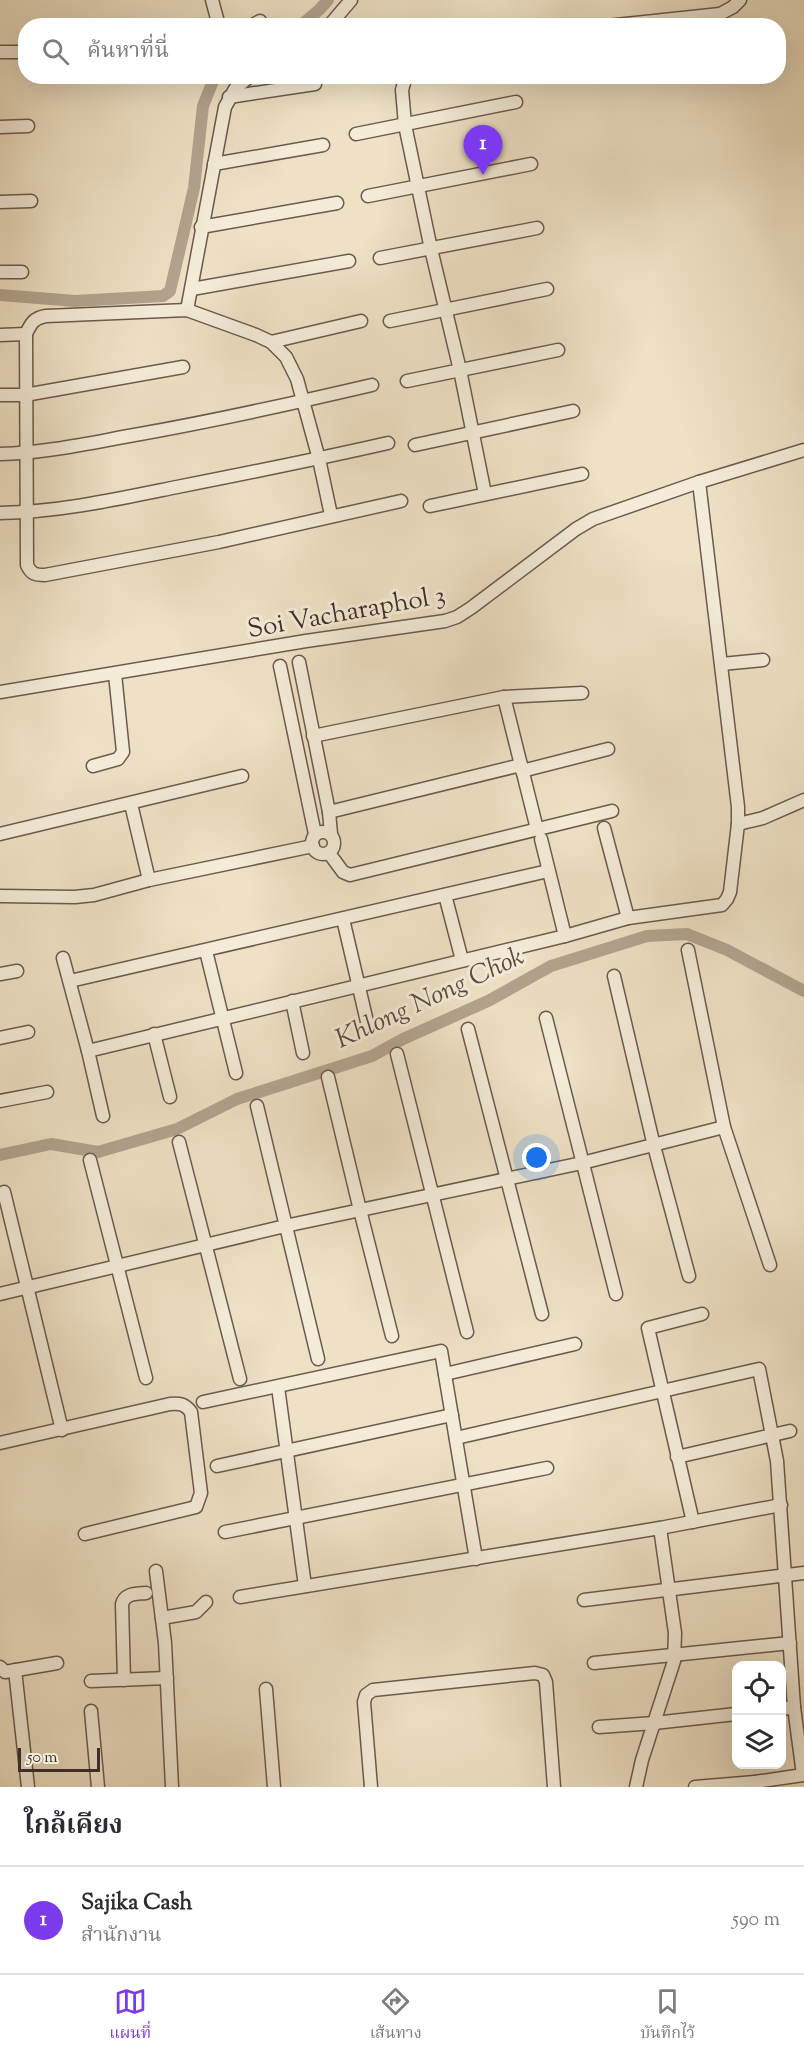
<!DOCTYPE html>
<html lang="th">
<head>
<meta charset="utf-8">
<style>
  body { margin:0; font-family:"Sorts Mill Goudy","Noto Serif Thai",serif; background:#f2f2f3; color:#2b2b33 }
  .controls { position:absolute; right:18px; bottom:18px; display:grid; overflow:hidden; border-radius:12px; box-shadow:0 6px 24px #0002 }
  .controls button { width:54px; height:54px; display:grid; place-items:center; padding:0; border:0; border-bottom:2px solid #e1e1e2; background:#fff; color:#2b2b33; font:30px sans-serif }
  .scale { position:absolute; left:18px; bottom:15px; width:82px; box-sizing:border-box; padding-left:6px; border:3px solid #3f2d27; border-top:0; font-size:16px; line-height:21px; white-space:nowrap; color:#3f2d27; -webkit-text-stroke:4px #f4ecd9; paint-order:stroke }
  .you { position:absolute; left:537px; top:1158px; width:21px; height:21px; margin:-15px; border:4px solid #fff; border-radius:50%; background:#1a73e8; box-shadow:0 0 0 9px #1a73e833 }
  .badge { display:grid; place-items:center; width:39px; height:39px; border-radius:50%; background:#7c3aed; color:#fff; font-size:20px; font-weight:700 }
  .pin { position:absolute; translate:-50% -50px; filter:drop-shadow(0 2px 3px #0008) }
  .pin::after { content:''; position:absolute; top:32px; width:21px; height:18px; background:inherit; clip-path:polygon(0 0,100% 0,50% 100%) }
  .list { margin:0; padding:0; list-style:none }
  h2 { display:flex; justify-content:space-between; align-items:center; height:78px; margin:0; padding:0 24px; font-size:26px }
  h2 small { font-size:20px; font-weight:400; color:#7c7c81 }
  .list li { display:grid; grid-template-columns:39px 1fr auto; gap:18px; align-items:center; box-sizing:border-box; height:108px; padding:0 24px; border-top:2px solid #e1e1e2 }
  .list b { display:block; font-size:22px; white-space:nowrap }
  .list p { margin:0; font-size:20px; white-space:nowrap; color:#7c7c81 }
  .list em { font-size:20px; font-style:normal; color:#7c7c81 }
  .icon { flex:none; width:33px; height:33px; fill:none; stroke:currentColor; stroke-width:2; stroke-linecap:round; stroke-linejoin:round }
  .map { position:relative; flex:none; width:804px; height:1787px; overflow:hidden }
  .search { position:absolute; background:#fff; box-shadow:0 6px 24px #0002; left:18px; right:18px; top:18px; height:66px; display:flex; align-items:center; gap:15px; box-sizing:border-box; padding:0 21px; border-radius:24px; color:#7c7c81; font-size:22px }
  .sheet { height:186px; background:#fff }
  nav { display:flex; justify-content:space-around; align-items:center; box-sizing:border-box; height:84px; border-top:2px solid #e1e1e2; background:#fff; font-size:16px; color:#7c7c81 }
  nav a { display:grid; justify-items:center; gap:3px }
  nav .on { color:#7c3aed }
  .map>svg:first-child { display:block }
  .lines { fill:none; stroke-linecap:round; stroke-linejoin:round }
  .canal { stroke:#b2a48f; stroke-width:12 }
  .street-casing { stroke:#6b5a4e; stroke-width:15 }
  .street { stroke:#f4ecd9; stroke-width:12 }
  .labels { text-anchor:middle; stroke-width:6; stroke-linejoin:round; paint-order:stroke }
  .street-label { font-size:26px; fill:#3f2d27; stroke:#f4ecd9 }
  .water-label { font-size:27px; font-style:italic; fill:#5c4b41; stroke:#f4ecd9 }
</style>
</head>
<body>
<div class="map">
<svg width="804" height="1787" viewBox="0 0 804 1787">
  <rect width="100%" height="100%" fill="#eee1c5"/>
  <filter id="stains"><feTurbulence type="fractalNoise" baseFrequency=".00333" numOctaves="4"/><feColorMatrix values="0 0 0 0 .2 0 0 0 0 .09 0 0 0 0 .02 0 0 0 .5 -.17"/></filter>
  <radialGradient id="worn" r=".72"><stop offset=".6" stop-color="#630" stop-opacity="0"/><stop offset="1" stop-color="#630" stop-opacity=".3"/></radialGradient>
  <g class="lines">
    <g class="canal">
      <polyline points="300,26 319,10 328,0"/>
      <polyline points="0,295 75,301 163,296 170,291 194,188 203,106 215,76"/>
      <polyline points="0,1155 51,1144 98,1152 177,1129 237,1099 372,1056 403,1039 488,1001 551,966 647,936 687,934 727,950 804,991"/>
    </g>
    <defs>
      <g id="street">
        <polyline points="212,0 219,26"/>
        <polyline points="251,26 260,21"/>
        <polyline points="329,26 351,0"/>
        <polyline points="607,26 720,14 733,7 740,0"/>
        <polyline points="0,52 26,52"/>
        <polyline points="406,76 402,90 405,125 431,249 460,370 485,494"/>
        <polyline points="229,97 315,84"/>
        <polyline points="0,127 28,126"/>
        <polyline points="356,134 516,102"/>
        <polyline points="214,164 323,145"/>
        <polyline points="368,196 531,164"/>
        <polyline points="0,202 31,201"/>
        <polyline points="201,227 337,203"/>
        <polyline points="380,258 537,228"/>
        <polyline points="0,272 22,272"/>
        <polyline points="192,289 349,261"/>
        <polyline points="187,310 225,107 235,89 250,76"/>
        <polyline points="390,321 547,289"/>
        <polyline points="0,335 26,334"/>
        <polyline points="271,342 361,321"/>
        <polyline points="407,381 558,350"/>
        <polyline points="0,395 25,395 183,367"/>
        <polyline points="415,445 573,411"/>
        <path d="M0,454C47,453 94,442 140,434C218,420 295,403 372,385"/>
        <polyline points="430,506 582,474"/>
        <path d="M0,513C60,512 118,499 177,487C248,473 318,459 388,443"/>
        <path d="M331,515L319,459L297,379L286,357L271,342L256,335L187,310L46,316C34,318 31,323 26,334L27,565C31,574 35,575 45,575L219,542L401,501"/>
        <polyline points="299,662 329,812 331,834"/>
        <polyline points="722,664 763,660"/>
        <polyline points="280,666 315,834"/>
        <polyline points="0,692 306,641 445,621 457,617 471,608 576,529 593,519 699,482 804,450"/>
        <polyline points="504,697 537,829"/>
        <polyline points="313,736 504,697 582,693"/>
        <polyline points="93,766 118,759 123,752 115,674"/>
        <polyline points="522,771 608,749"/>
        <polyline points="131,804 149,880"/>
        <polyline points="329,812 521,765"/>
        <polyline points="738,824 763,818 804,800"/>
        <polyline points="604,828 628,918"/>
        <circle cx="323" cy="843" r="11"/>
        <polyline points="0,834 242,776"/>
        <polyline points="541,839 565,936"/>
        <polyline points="329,853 343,872 350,875 612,811"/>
        <polyline points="445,895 462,960"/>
        <polyline points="0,896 75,897 94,895 149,880 313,846"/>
        <polyline points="343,919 368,1026"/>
        <polyline points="688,950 724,1127 770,1265"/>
        <polyline points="206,951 236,1073"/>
        <polyline points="63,958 88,1051 103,1116"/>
        <polyline points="0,974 17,971"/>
        <polyline points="614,976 654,1146 689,1276"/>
        <polyline points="70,981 548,871"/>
        <polyline points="292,1001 303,1053"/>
        <polyline points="546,1018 616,1294"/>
        <polyline points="468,1029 542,1314"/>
        <polyline points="154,1034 170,1097"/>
        <polyline points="0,1038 28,1032"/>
        <polyline points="88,1051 565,936 628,918 722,905 727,899 730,892 738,824 738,807 699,482"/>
        <polyline points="397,1054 467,1332"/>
        <polyline points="328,1077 360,1210 392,1336"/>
        <polyline points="0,1101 47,1092"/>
        <polyline points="257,1106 318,1359"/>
        <polyline points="179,1142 240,1379"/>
        <polyline points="90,1160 146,1378"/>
        <polyline points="4,1192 62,1430"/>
        <polyline points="0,1294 285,1226 582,1163 724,1127"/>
        <polyline points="445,1374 575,1344"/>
        <polyline points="278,1387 305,1586"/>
        <polyline points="203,1402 441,1351 476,1559"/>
        <polyline points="456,1438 759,1369 777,1461 794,1707"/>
        <path d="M0,1443L170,1404C180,1403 185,1404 191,1412L201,1493L196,1507L85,1534"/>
        <polyline points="677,1457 790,1431"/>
        <polyline points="217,1466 452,1415"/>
        <polyline points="693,1522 648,1328 702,1314"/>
        <polyline points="225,1532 547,1468"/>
        <polyline points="156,1571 165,1643 172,1787"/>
        <polyline points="240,1597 660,1528 781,1505"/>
        <polyline points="584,1600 804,1573"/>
        <polyline points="162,1618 196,1612 206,1602"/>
        <polyline points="594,1663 790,1643"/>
        <polyline points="0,1667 5,1672 57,1663"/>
        <polyline points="15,1670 28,1787"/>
        <path d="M124,1680L122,1604C125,1593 136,1594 146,1593"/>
        <polyline points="91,1681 167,1678"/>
        <polyline points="266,1689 274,1787"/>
        <polyline points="91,1711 98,1787"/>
        <polyline points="599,1727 654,1723 736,1714"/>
        <polyline points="755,1782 803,1775 794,1707 782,1709"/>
        <polyline points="371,1787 364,1702 366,1695 373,1690 535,1673 543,1675 546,1682 554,1787"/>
        <polyline points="636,1787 642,1760 674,1661 675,1633 660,1528"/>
        <polyline points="695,1787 755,1782 755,1787"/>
      </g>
    </defs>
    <use href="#street" class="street-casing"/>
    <use href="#street" class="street"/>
  </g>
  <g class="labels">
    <g class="street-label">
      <text transform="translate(346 611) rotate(-10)" y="9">Soi Vacharaphol 3</text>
    </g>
    <g class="water-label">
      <text transform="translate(429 997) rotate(-25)" y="9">Khlong Nong Chok</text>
    </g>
  </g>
  <rect width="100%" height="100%" filter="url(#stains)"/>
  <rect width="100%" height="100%" fill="url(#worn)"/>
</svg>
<div class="controls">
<button><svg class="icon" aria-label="locate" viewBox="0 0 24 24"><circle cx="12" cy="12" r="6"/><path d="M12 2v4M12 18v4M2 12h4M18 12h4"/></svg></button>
<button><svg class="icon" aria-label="layers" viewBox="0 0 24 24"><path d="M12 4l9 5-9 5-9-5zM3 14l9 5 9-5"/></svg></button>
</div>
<div class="scale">50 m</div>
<div class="you"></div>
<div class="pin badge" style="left:483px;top:175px">1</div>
<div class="search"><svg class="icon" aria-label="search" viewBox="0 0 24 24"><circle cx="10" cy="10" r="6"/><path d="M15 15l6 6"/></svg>ค้นหาที่นี่</div>
</div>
<section class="sheet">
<h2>ใกล้เคียง<small></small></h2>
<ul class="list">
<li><span class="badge">1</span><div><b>Sajika Cash</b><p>สำนักงาน</p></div><em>590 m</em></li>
</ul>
</section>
<nav>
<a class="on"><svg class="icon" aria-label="map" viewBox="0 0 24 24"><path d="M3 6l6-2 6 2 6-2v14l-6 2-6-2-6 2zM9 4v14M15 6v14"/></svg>แผนที่</a>
<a><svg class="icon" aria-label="directions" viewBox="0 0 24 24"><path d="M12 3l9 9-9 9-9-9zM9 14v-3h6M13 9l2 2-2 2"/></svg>เส้นทาง</a>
<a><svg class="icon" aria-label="saved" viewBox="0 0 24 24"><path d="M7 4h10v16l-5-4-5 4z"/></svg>บันทึกไว้</a>
</nav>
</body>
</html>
